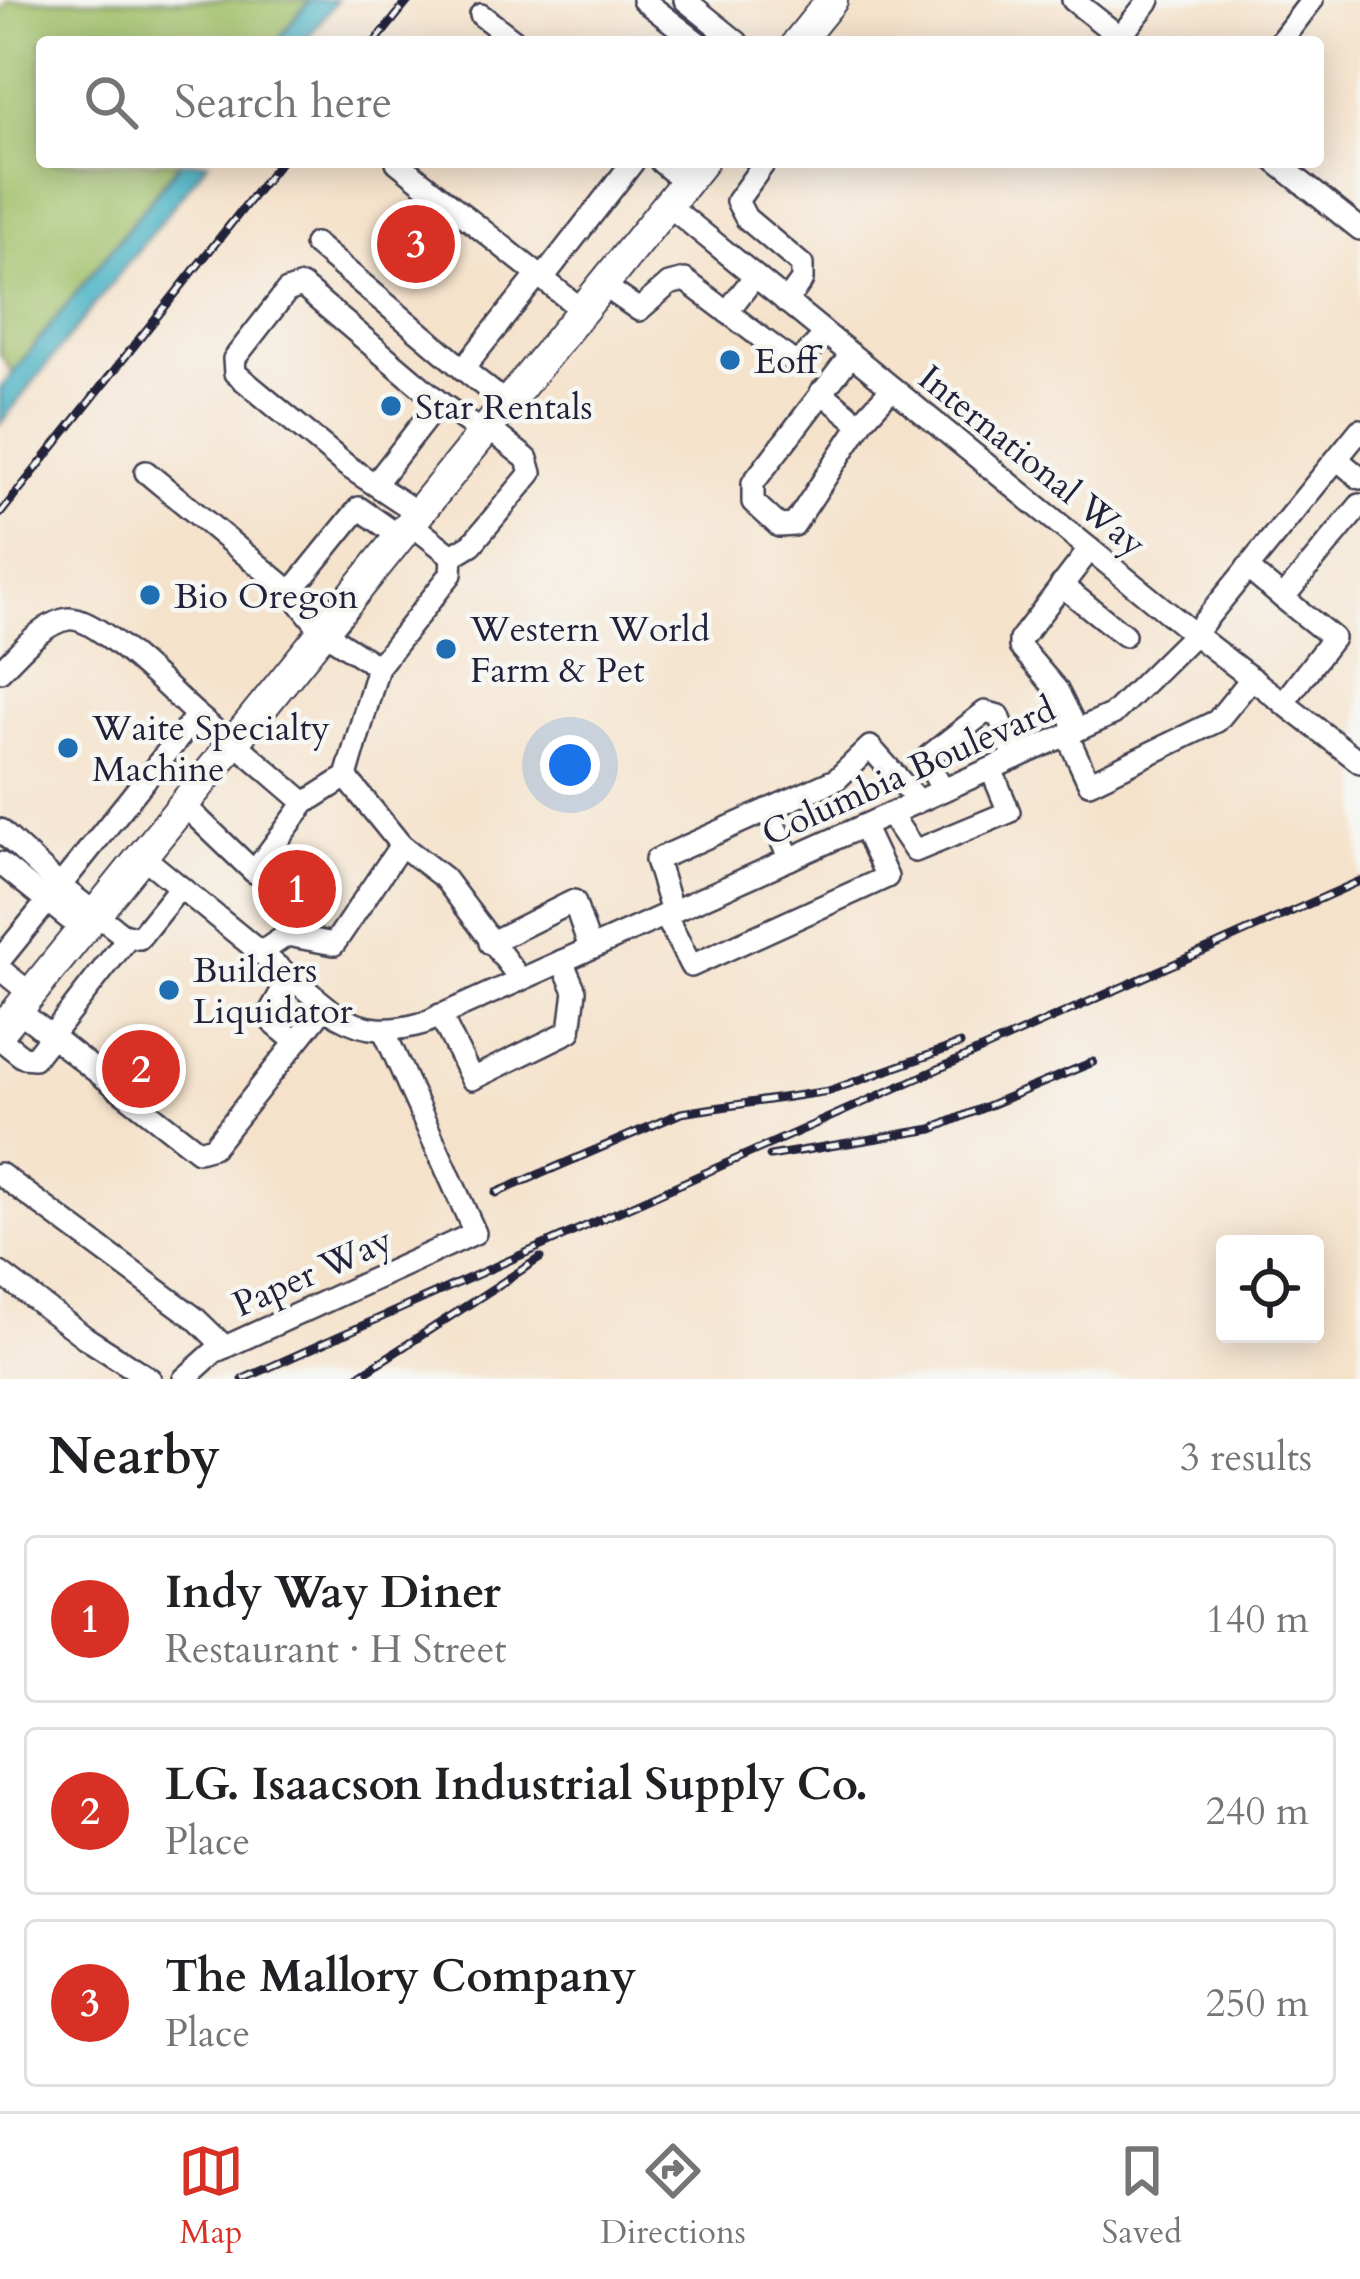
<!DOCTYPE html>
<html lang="en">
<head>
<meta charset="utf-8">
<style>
  body { margin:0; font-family:Cardo,serif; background:#f2f2f2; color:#202124 }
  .controls { position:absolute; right:36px; bottom:36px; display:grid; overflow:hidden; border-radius:12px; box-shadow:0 6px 30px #0003 }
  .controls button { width:108px; height:108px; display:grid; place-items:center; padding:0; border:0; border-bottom:3px solid #e0e0e0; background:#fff; color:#202124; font:60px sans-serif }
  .you { position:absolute; left:570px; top:765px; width:42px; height:42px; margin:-30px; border:9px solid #fff; border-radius:50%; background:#1a73e8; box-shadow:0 0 0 18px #1a73e833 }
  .badge { display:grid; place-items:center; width:78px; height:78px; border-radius:50%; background:#d93025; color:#fff; font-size:39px; font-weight:700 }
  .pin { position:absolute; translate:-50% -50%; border:6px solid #fff; box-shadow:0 3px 12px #0006 }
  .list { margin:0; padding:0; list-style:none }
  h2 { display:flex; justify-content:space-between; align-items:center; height:156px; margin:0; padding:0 48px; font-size:51px }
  h2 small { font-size:39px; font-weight:400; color:#757577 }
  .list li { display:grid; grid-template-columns:78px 1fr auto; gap:36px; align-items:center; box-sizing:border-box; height:168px; margin:0 24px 24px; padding:0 24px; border:3px solid #e0e0e0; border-radius:12px }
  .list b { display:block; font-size:45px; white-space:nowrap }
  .list p { margin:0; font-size:39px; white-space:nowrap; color:#757577 }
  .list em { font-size:39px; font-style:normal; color:#757577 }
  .icon { flex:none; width:66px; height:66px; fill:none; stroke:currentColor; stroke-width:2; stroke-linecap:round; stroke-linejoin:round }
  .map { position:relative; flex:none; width:1360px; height:1379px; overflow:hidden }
  .search { position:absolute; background:#fff; box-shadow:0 6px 30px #0003; left:36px; right:36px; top:36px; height:132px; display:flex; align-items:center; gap:30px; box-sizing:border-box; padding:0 42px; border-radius:12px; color:#757577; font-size:45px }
  .sheet { height:732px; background:#fff }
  nav { display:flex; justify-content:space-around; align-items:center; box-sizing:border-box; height:168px; border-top:3px solid #e0e0e0; background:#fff; font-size:33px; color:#757577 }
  nav a { display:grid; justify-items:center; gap:6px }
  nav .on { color:#d93025 }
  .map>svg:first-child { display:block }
  .grass { fill:#a0bf67; stroke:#617051; stroke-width:3 }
  .water { fill:#45b1c3; stroke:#346a7f; stroke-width:3 }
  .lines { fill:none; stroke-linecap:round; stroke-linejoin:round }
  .minor-casing { stroke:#423f51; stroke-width:26 }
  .highway-casing { stroke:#423f51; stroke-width:34 }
  .minor { stroke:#fff; stroke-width:21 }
  .highway { stroke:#fff; stroke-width:30 }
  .rail-casing { stroke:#22223b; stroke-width:9 }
  .rail { stroke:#f6f6f2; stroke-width:4.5; stroke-dasharray:14; stroke-linecap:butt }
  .poi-dot { fill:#1f6fb2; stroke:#f6f6f2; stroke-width:4.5 }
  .labels { text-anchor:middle; stroke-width:9; stroke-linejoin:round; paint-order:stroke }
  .poi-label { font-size:36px; fill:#22223b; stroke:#f6f6f2; text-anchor:start }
  .street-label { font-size:36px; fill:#22223b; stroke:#f6f6f2 }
</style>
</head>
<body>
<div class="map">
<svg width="1360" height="1379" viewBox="0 0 1360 1379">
  <rect width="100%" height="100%" fill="#f6f6f2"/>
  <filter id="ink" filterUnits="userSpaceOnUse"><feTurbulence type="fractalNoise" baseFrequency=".00833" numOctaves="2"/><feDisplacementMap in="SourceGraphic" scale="24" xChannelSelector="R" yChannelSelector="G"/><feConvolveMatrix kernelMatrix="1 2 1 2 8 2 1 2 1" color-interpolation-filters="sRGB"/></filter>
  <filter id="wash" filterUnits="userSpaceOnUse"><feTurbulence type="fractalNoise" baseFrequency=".004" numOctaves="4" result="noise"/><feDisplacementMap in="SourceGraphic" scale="48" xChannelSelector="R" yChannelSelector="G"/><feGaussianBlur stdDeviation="2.7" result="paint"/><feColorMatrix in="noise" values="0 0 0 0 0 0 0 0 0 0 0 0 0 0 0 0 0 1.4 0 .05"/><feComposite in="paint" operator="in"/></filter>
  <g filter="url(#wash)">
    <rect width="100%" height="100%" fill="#f5e2cb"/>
    <polygon class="grass" points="8,0 309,0 276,42 42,42 42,162 180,162 12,373 0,353 0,15"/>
    <g class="water">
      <polygon points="310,0 337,0 304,42 276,42"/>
      <polygon points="181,162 208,162 0,424 0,389"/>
    </g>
  </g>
  <g filter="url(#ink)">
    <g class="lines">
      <defs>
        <g id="minor">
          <polyline points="643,0 697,42"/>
          <polyline points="685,0 737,42"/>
          <polyline points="1073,0 1126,42"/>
          <polyline points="481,15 516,42"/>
          <polyline points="1120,37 1149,0"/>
          <polyline points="1280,42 1312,0"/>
          <polyline points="397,162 582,310"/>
          <polyline points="661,162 686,183"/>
          <polyline points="765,162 737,201 746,218 802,265 802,280 786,302"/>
          <polyline points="1276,162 1360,229"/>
          <polyline points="668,205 1194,634 1360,762"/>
          <polyline points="315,244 463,369"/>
          <polyline points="542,279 633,162"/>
          <polyline points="603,285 639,310 669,284 685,280 796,364 826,334"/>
          <polyline points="727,312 755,276"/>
          <polyline points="851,355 753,483 753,502 779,526 794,525 864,419 892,388"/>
          <polyline points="821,392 860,424"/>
          <polyline points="507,404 463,369 538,275"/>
          <polyline points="1337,459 1360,478"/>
          <polyline points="146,472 291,592"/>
          <polyline points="375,484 439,402 483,433"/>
          <polyline points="418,513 347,466 235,373 234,359 287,291 302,286 439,402"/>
          <polyline points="452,556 472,544 531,473 527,459 488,428"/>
          <polyline points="1247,568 1283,598 1360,505"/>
          <polyline points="1061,585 1124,635"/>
          <polyline points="378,667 322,631 291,592 359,508 399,536"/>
          <path d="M0,671C18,654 42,623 68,619C97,615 173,694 197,715"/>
          <polyline points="1283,703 1333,638 1283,598"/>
          <polyline points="1077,730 1057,690 1020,647 1020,640 1090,549"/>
          <polyline points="1067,735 1089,783 1217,721 1252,678"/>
          <polyline points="233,741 305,803"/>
          <polyline points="943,790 930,767 929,756 985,712 999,716 1015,758"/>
          <polyline points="183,804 254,872 305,803 346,777"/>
          <polyline points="767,810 790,859"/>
          <polyline points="890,814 915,851 1009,812 991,769"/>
          <polyline points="0,830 60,886 0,960"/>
          <polyline points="401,845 444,878 520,979"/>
          <path d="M141,855L338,1016C368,1033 392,1032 424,1023L1113,714L1194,634L1360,430"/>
          <polyline points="0,863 82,929"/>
          <polyline points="672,912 656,860 837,779 870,747 918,801"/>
          <polyline points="665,915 691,966 887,877 863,826"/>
          <polyline points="122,934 139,938 180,887"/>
          <polyline points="490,943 574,901 590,948"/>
          <polyline points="260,953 287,935 334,944 401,845 346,777 378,667 451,574 452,556 410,523"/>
          <polyline points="0,969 31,994"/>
          <polyline points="290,977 270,1012 272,1022 296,1042"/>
          <polyline points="18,1010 198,1151 213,1147 325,1006"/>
          <polyline points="440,1015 472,1079 570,1031 575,991 562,961"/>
          <polyline points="0,1039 23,1057 34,1058 123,944 122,934 60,886 197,715 231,744"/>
          <polyline points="0,1174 195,1318 225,1347"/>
          <polyline points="0,1273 86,1338 150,1379"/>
          <polyline points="184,1379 214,1352 475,1233 384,1031"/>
        </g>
        <g id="highway">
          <polyline points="798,42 832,0"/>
          <polyline points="0,1032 702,162"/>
        </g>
      </defs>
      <use href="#minor" class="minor-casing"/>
      <use href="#highway" class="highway-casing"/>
      <use href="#minor" class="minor"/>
      <use href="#highway" class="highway"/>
      <defs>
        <g id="rail">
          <polyline points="375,42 409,0"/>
          <polyline points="0,514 280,162"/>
          <polyline points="770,1156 932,1129 1093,1062"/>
          <polyline points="496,1193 681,1113 829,1091 960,1044"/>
          <polyline points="243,1379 1360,881"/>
          <polyline points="354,1379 540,1258"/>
        </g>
      </defs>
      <use href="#rail" class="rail-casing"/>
      <use href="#rail" class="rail"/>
    </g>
  </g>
  <g class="poi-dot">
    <circle cx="730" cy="360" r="12"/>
    <circle cx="391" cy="406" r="12"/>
    <circle cx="150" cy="595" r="12"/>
    <circle cx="446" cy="649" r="12"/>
    <circle cx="68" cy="748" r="12"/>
    <circle cx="169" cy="990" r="12"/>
  </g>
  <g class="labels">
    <g class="poi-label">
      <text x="754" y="373">Eoff</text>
      <text x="415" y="419">Star Rentals</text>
      <text x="174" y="608">Bio Oregon</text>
      <text x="470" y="641">Western World<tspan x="470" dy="41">Farm &amp; Pet</tspan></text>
      <text x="92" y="740">Waite Specialty<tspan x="92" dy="41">Machine</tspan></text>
      <text x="193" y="982">Builders<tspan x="193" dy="41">Liquidator</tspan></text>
    </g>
    <g class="street-label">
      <text transform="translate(1033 460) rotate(39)" y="13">International Way</text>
      <text transform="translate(908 770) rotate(-24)" y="13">Columbia Boulevard</text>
      <text transform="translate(312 1271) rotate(-24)" y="13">Paper Way</text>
    </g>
  </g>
</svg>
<div class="controls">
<button><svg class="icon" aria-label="locate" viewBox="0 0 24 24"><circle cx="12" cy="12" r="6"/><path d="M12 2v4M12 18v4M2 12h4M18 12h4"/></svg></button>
</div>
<div class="you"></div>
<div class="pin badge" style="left:297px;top:889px">1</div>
<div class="pin badge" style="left:141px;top:1069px">2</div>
<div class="pin badge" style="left:416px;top:244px">3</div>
<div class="search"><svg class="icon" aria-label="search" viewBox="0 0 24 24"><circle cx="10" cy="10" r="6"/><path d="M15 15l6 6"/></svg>Search here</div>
</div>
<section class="sheet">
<h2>Nearby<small>3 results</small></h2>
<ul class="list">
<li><span class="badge">1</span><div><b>Indy Way Diner</b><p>Restaurant · H Street</p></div><em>140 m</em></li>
<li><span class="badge">2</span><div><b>LG. Isaacson Industrial Supply Co.</b><p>Place</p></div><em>240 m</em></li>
<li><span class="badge">3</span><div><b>The Mallory Company</b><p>Place</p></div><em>250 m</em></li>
</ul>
</section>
<nav>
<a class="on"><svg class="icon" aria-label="map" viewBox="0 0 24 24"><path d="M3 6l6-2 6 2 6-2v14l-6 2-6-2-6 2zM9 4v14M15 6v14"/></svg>Map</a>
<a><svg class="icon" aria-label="directions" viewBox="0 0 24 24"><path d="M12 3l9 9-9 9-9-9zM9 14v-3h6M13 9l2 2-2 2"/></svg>Directions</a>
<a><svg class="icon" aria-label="saved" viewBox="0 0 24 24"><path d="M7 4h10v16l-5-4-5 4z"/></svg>Saved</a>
</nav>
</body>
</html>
